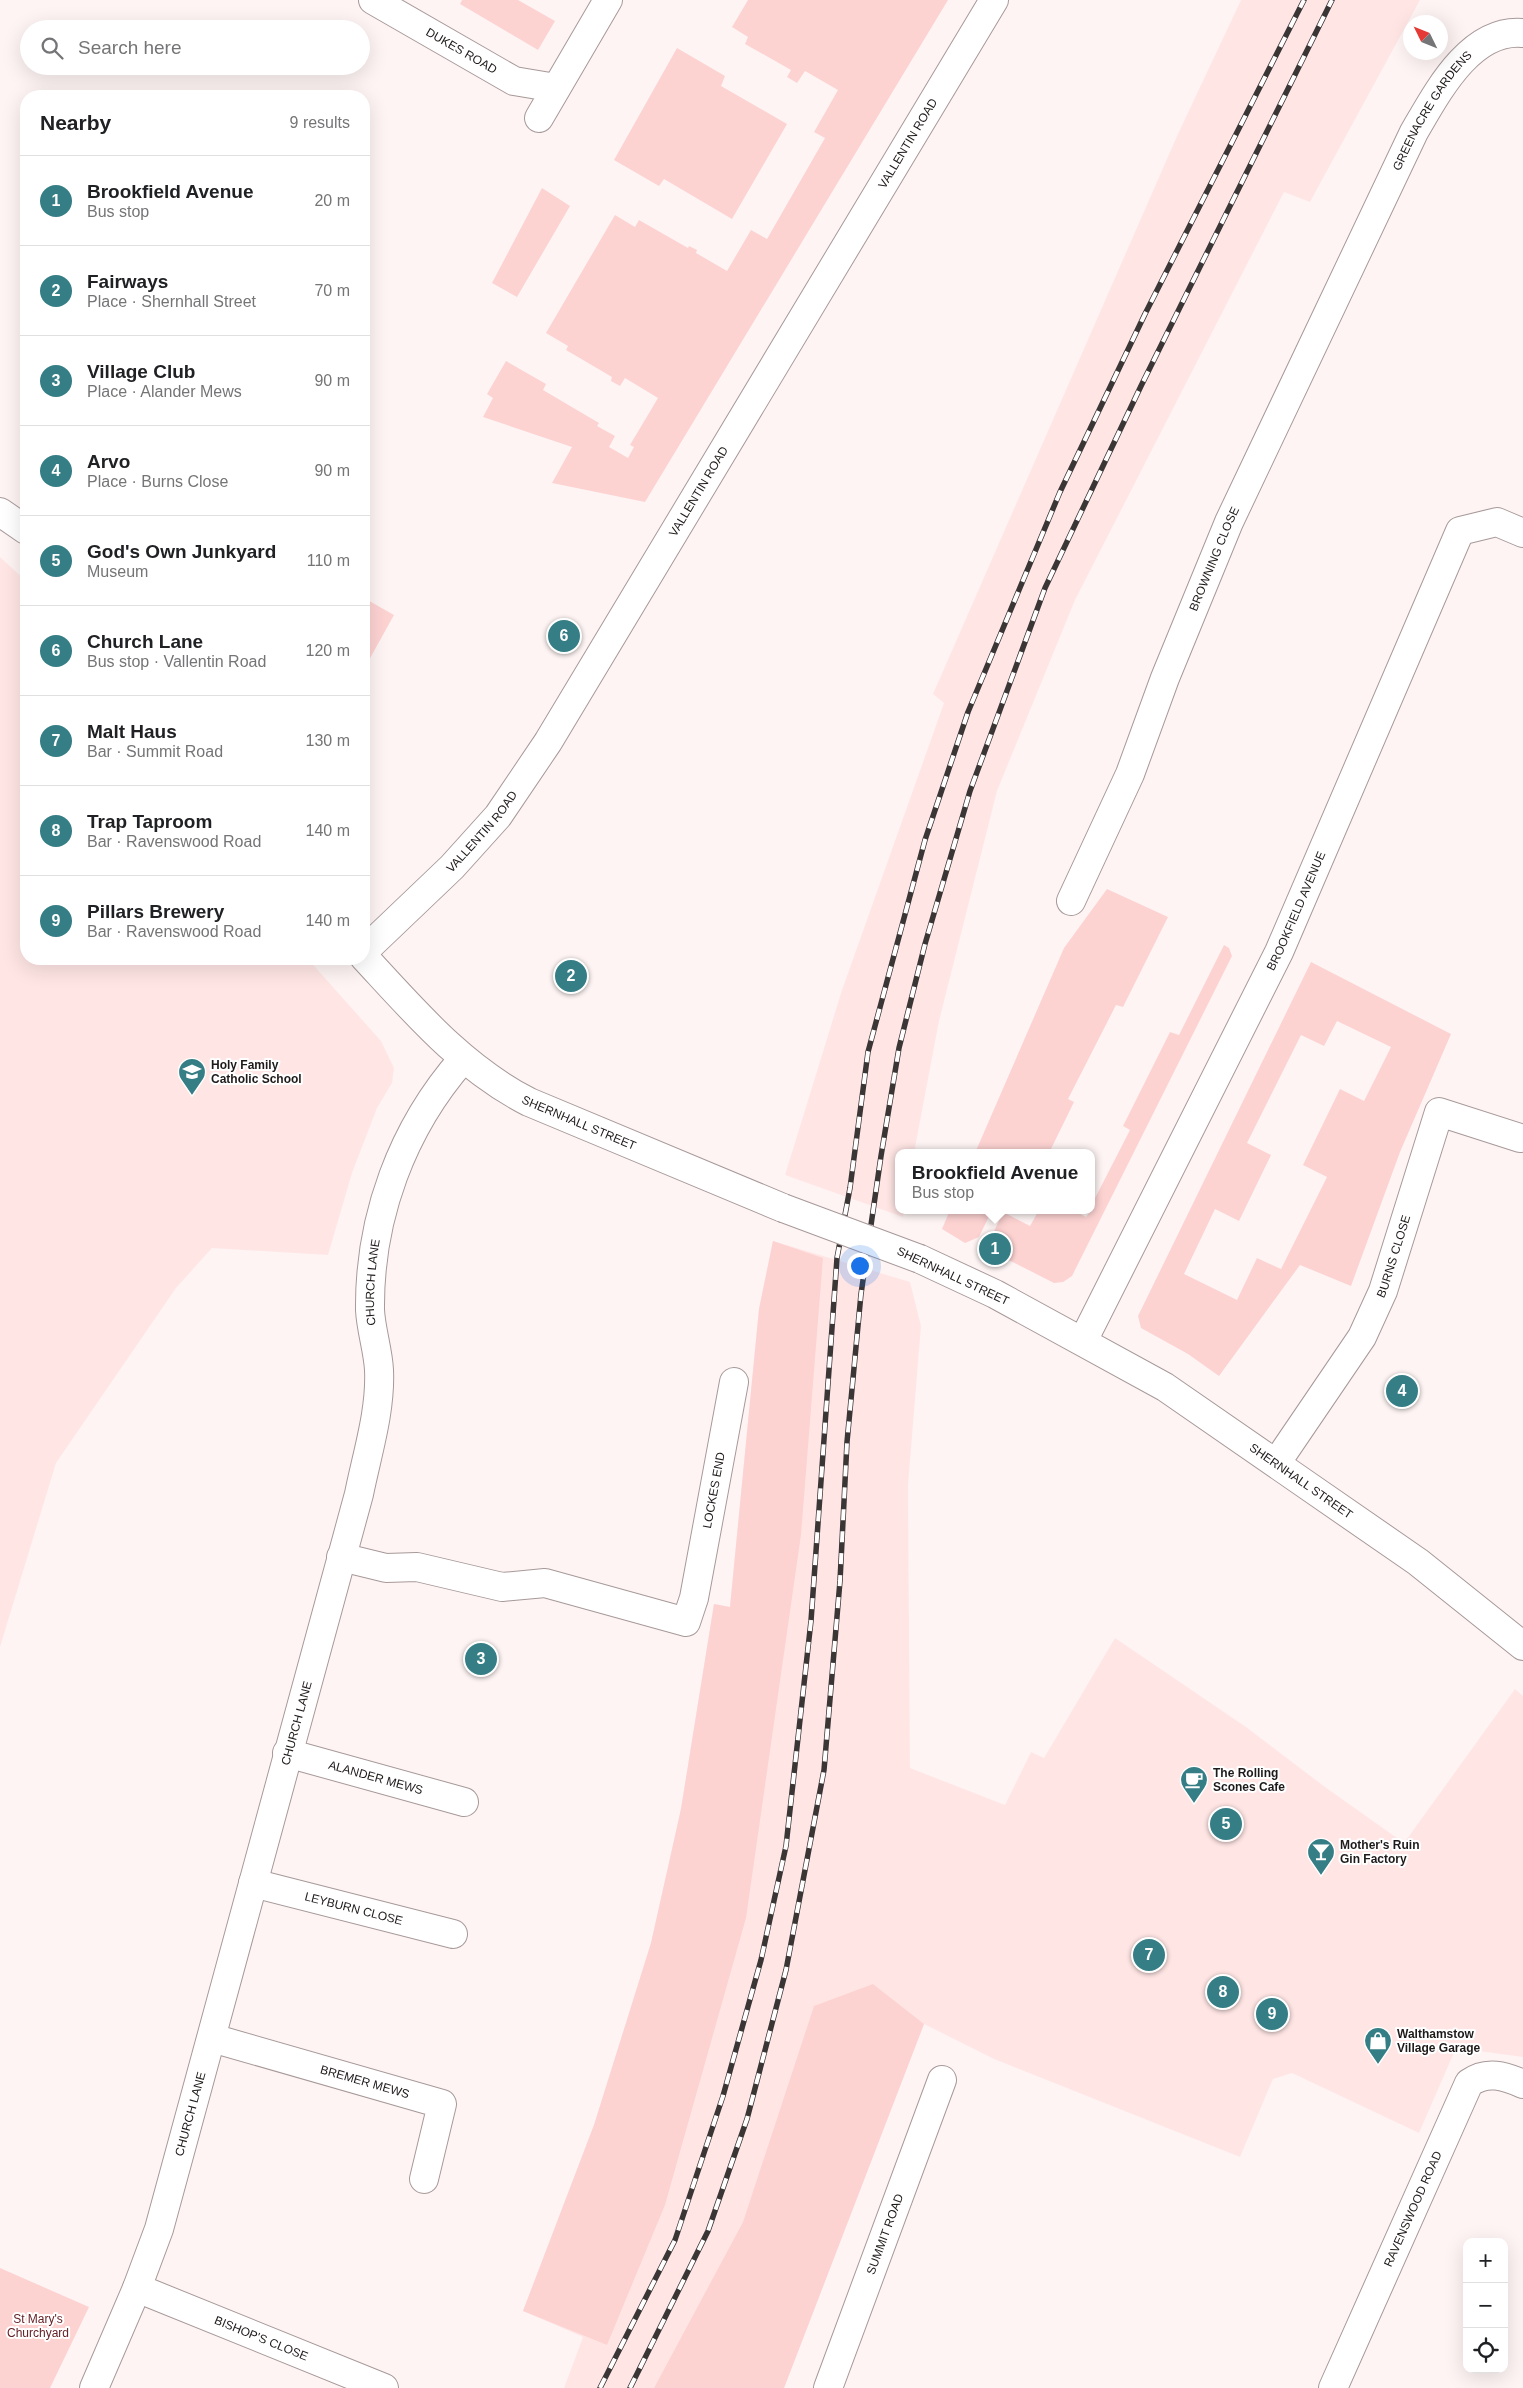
<!DOCTYPE html>
<html lang="en">
<head>
<meta charset="utf-8">
<style>
  body { margin:0; font-family:Helvetica,sans-serif; background:#f6f6f6; color:#202124 }
  .controls { position:absolute; right:15px; bottom:15px; display:grid; overflow:hidden; border-radius:10px; box-shadow:0 5px 20px #0002 }
  .controls button { width:45px; height:45px; display:grid; place-items:center; padding:0; border:0; border-bottom:1px solid #e0e0e0; background:#fff; color:#202124; font:25px sans-serif }
  .compass { position:absolute; left:1403px; top:15px; width:45px; height:45px; border-radius:50%; background:#fff; box-shadow:0 5px 20px #0002; rotate:313deg }
  .you { position:absolute; left:859px; top:1265px; width:18px; height:18px; margin:-12px; border:4px solid #fff; border-radius:50%; background:#1a73e8; box-shadow:0 0 0 8px #1a73e833 }
  .badge { display:grid; place-items:center; width:32px; height:32px; border-radius:50%; background:#367e85; color:#fff; font-size:16px; font-weight:700 }
  .pin { position:absolute; translate:-50% -50%; border:2px solid #fff; box-shadow:0 1px 5px #0006 }
  .popup { position:absolute; left:895px; top:1149px; width:200px; height:65px; box-sizing:border-box; display:grid; place-content:center; border-radius:10px; background:#fff; filter:drop-shadow(0 1px 4px #0005); font-size:16px; white-space:nowrap; color:#757577 }
  .popup b { font-size:19px; color:#202124 }
  .popup::after { content:''; position:absolute; left:50%; top:100%; margin-left:-10px; border:10px solid transparent; border-top-color:#fff }
  .list { margin:0; padding:0; list-style:none }
  h2 { display:flex; justify-content:space-between; align-items:center; height:65px; margin:0; padding:0 20px; font-size:21px }
  h2 small { font-size:16px; font-weight:400; color:#757577 }
  .list li { display:grid; grid-template-columns:32px 1fr auto; gap:15px; align-items:center; box-sizing:border-box; height:90px; padding:0 20px; border-top:1px solid #e0e0e0 }
  .list b { display:block; font-size:19px; white-space:nowrap }
  .list p { margin:0; font-size:16px; white-space:nowrap; color:#757577 }
  .list em { font-size:16px; font-style:normal; color:#757577 }
  .icon { flex:none; width:28px; height:28px; fill:none; stroke:currentColor; stroke-width:2; stroke-linecap:round; stroke-linejoin:round }
  .map { position:relative; flex:none; width:1523px; height:2388px; overflow:hidden }
  .search { position:absolute; background:#fff; box-shadow:0 5px 20px #0002; left:20px; top:20px; width:350px; height:55px; display:flex; align-items:center; gap:12px; box-sizing:border-box; padding:0 18px; border-radius:28px; color:#757577; font-size:19px }
  .panel { position:absolute; background:#fff; box-shadow:0 5px 20px #0002; left:20px; top:90px; width:350px; height:875px; border-radius:20px }
  .map>svg:first-child { display:block }
  .built { fill:#ffe6e5 }
  .green { fill:#fdd3d2; fill-rule:evenodd }
  .lines { fill:none; stroke-linecap:round; stroke-linejoin:round }
  .minor-casing { stroke:#a89999; stroke-width:30 }
  .tertiary-casing { stroke:#a89999; stroke-width:30 }
  .minor { stroke:#fff; stroke-width:28 }
  .tertiary { stroke:#fff; stroke-width:28 }
  .rail-casing { stroke:#3b3636; stroke-width:5.5 }
  .rail { stroke:#fff; stroke-width:4; stroke-dasharray:11; stroke-linecap:butt }
  .tertiary-bridge-casing { stroke:#a89999; stroke-width:30; stroke-linecap:butt }
  .tertiary-bridge { stroke:#fff; stroke-width:28 }
  .labels { text-anchor:middle; stroke-width:4; stroke-linejoin:round; paint-order:stroke }
  .street-label { font-size:12px; fill:#1f1a1a; stroke:#fff }
  .poi-label { font-size:12px; font-weight:bold; fill:#1f1a1a; stroke:#fff; text-anchor:start }
  .park-label { font-size:12px; fill:#662126; stroke:#fff }
</style>
</head>
<body>
<div class="map">
<svg width="1523" height="2388" viewBox="0 0 1523 2388">
  <rect width="100%" height="100%" fill="#fef4f4"/>
  <g class="built">
    <polygon points="1241,0 1420,0 1310,202 1284,192 1075,600 997,791 939,1021 914,1153 899,1153 899,1210 904,1210 903,1217 785,1175 842,990 944,703 933,694 1177,136"/>
    <polygon points="0,557 26,581 26,959 308,959 381,1041 394,1068 392,1083 377,1108 352,1173 328,1255 212,1248 176,1288 56,1463 0,1647"/>
    <polygon points="773,1241 910,1282 921,1326 908,1485 910,1768 1005,1805 1031,1752 1044,1758 1115,1638 1246,1727 1325,1787 1404,1843 1515,1689 1523,1696 1523,2057 1456,2048 1419,2133 1292,2073 1273,2079 1240,2157 994,2059 924,2024 784,2388 564,2388 583,2337 523,2311 594,2125 651,1943 681,1809 714,1604 730,1607 759,1309"/>
  </g>
  <g class="green">
    <polygon points="462,0 518,0 555,21 538,50 460,4"/>
    <polygon points="748,0 948,0 645,502 552,483 572,447 483,417 493,398 487,394 506,361 546,384 543,390 599,423 597,426 615,436 609,447 628,458 634,447 630,445 658,398 625,378 620,386 611,381 612,377 566,350 568,346 546,333 615,215 635,227 639,220 688,248 689,246 697,250 696,253 727,271 751,230 767,239 825,138 814,132 838,90 805,71 797,83 787,77 791,70 745,44 748,37 732,27"/>
    <polygon points="677,48 725,76 721,86 787,124 732,219 664,179 659,186 614,160"/>
    <polygon points="542,188 570,206 517,297 492,283"/>
    <polygon points="364,598 394,615 364,669"/>
    <polygon points="1107,889 1168,917 1123,1007 1116,1005 1068,1099 1074,1102 1049,1153 975,1153 1064,948"/>
    <polygon points="1224,945 1229,948 1232,956 1072,1276 1063,1282 1054,1283 997,1254 991,1238 1003,1212 1030,1226 1039,1210 1073,1210 1086,1217 1091,1210 1091,1206 1130,1130 1123,1126 1170,1032 1179,1035"/>
    <path d="M1311,962L1451,1034L1400,1152L1351,1286L1300,1265L1219,1376L1188,1354L1141,1328L1138,1316ZM1337,1021L1391,1047L1364,1101L1340,1089L1303,1165L1327,1177L1281,1269L1257,1258L1237,1300L1184,1274L1215,1209L1239,1221L1271,1155L1247,1143L1301,1035L1324,1046Z"/>
    <polygon points="950,1210 992,1210 979,1237 965,1243 942,1229"/>
    <polygon points="773,1241 823,1258 801,1535 746,1918 665,2205 607,2345 523,2311 594,2125 651,1943 681,1809 714,1604 730,1607 759,1309"/>
    <polygon points="873,1984 924,2024 784,2388 654,2388 743,2222 814,2006"/>
    <polygon points="0,2268 89,2307 50,2388 0,2388"/>
  </g>
  <g class="lines">
    <defs>
      <g id="minor">
        <path id="s1" d="M373,0L514,81L556,88"/>
        <polyline points="539,118 608,0"/>
        <path id="s2" d="M1071,901L1130,774L1165,678L1229,522L1414,132C1437,93 1470,28 1523,33"/>
        <path id="s3" d="M1083,1341L1279,952L1460,531L1497,522L1523,533"/>
        <path id="s4" d="M1277,1462L1362,1337L1383,1291L1439,1112L1520,1138"/>
        <path id="s5" d="M341,1557L386,1568L417,1567L502,1587L545,1583L686,1622L694,1598L734,1382"/>
        <path id="s6" d="M287,1753L464,1802"/>
        <path id="s7" d="M253,1883L453,1934"/>
        <path id="s8" d="M212,2038L442,2104L424,2179"/>
        <path id="s9" d="M137,2288L384,2388"/>
        <path id="s10" d="M94,2388L137,2288L159,2229L359,1494C367,1454 381,1411 379,1370C378,1350 371,1330 370,1310C369,1218 402,1128 463,1059"/>
        <path id="s11" d="M828,2388L942,2080"/>
        <path id="s12" d="M1333,2388L1469,2083C1487,2070 1505,2076 1523,2084"/>
      </g>
      <g id="tertiary">
        <polyline points="0,512 26,530"/>
        <path id="s13" d="M364,951L452,867L498,816L548,742L994,0"/>
        <path id="s14" d="M364,957C414,1011 462,1068 529,1102L783,1208"/>
        <path id="s15" d="M920,1259L995,1294L1165,1387L1418,1562L1523,1646"/>
      </g>
    </defs>
    <use href="#minor" class="minor-casing"/>
    <use href="#tertiary" class="tertiary-casing"/>
    <use href="#minor" class="minor"/>
    <use href="#tertiary" class="tertiary"/>
    <defs>
      <g id="rail">
        <polyline points="600,2388 675,2240 723,2096 761,1960 786,1846 811,1621 837,1258 850,1188 868,1052 925,840 968,712 1060,492 1145,314 1304,0"/>
        <polyline points="630,2388 708,2231 747,2119 786,1970 824,1770 840,1581 847,1442 861,1294 881,1156 899,1048 925,944 970,791 1045,588 1141,386 1332,0"/>
      </g>
    </defs>
    <use href="#rail" class="rail-casing"/>
    <use href="#rail" class="rail"/>
    <defs>
      <polyline id="tertiary-bridge" points="783,1208 920,1259"/>
    </defs>
    <use href="#tertiary-bridge" class="tertiary-bridge-casing"/>
    <use href="#tertiary-bridge" class="tertiary-bridge"/>
  </g>
  <defs>
    <symbol id="school-pin" viewBox="-11 -11 22 30"><path d="M0 17L-7.5 6A9.5 9.5 0 1 1 7.5 6Z" fill="#367e85" stroke="#fff"/><path d="M0-5L7-2L0 1L-7-2ZM-4 1L0 2.5L4 1V4Q0 6-4 4Z" fill="#fff"/></symbol>
    <symbol id="cafe-pin" viewBox="-11 -11 22 30"><path d="M0 17L-7.5 6A9.5 9.5 0 1 1 7.5 6Z" fill="#367e85" stroke="#fff"/><path d="M-5.5-4.5H6V0H3Q3 3.5 0 3.5H-2.5Q-5.5 3.5-5.5 0ZM3-3.2v2h1.7v-2ZM-6 4.5H4V6H-6Z" fill="#fff"/></symbol>
    <symbol id="bar-pin" viewBox="-11 -11 22 30"><path d="M0 17L-7.5 6A9.5 9.5 0 1 1 7.5 6Z" fill="#367e85" stroke="#fff"/><path d="M-6-5H6L.8 .8V4.5H3.5V6h-7V4.5H-.8V.8Z" fill="#fff"/></symbol>
    <symbol id="shop-pin" viewBox="-11 -11 22 30"><path d="M0 17L-7.5 6A9.5 9.5 0 1 1 7.5 6Z" fill="#367e85" stroke="#fff"/><path d="M-5-2.5h2.3a2.7 3.5 0 0 1 5.4 0H5L5.5 6h-11ZM-1.5-2.5h3a1.5 2.3 0 0 0-3 0Z" fill="#fff"/></symbol>
  </defs>
  <g fill-rule="evenodd">
    <use href="#school-pin" x="176" y="1056" width="32" height="43"/>
    <use href="#cafe-pin" x="1178" y="1764" width="32" height="43"/>
    <use href="#bar-pin" x="1305" y="1836" width="32" height="43"/>
    <use href="#shop-pin" x="1362" y="2025" width="32" height="43"/>
  </g>
  <g class="labels">
    <g class="street-label">
      <text dy="4" stroke="none"><textPath href="#s1" startOffset="102">DUKES ROAD</textPath></text>
      <text dy="4" stroke="none"><textPath href="#s2" startOffset="870">GREENACRE GARDENS</textPath></text>
      <text dy="4" stroke="none"><textPath href="#s13" startOffset="978">VALLENTIN ROAD</textPath></text>
      <text dy="4" stroke="none"><textPath href="#s13" startOffset="572">VALLENTIN ROAD</textPath></text>
      <text dy="4" stroke="none"><textPath href="#s2" startOffset="371">BROWNING CLOSE</textPath></text>
      <text dy="4" stroke="none"><textPath href="#s13" startOffset="168">VALLENTIN ROAD</textPath></text>
      <text dy="4" stroke="none"><textPath href="#s3" startOffset="480">BROOKFIELD AVENUE</textPath></text>
      <text dy="4" stroke="none"><textPath href="#s14" startOffset="275">SHERNHALL STREET</textPath></text>
      <text dy="4" stroke="none"><textPath href="#s4" startOffset="238">BURNS CLOSE</textPath></text>
      <text transform="translate(953 1276) rotate(25)" y="4">SHERNHALL STREET</text>
      <text dy="4" stroke="none"><textPath href="#s10" startOffset="1148">CHURCH LANE</textPath></text>
      <text dy="4" stroke="none"><textPath href="#s15" startOffset="442">SHERNHALL STREET</textPath></text>
      <text dy="4" stroke="none"><textPath href="#s5" startOffset="489">LOCKES END</textPath></text>
      <text dy="4" stroke="none"><textPath href="#s10" startOffset="696">CHURCH LANE</textPath></text>
      <text dy="4" stroke="none"><textPath href="#s6" startOffset="92">ALANDER MEWS</textPath></text>
      <text dy="4" stroke="none"><textPath href="#s7" startOffset="104">LEYBURN CLOSE</textPath></text>
      <text dy="4" stroke="none"><textPath href="#s8" startOffset="159">BREMER MEWS</textPath></text>
      <text dy="4" stroke="none"><textPath href="#s10" startOffset="291">CHURCH LANE</textPath></text>
      <text dy="4" stroke="none"><textPath href="#s12" startOffset="196">RAVENSWOOD ROAD</textPath></text>
      <text dy="4" stroke="none"><textPath href="#s11" startOffset="164">SUMMIT ROAD</textPath></text>
      <text dy="4" stroke="none"><textPath href="#s9" startOffset="134">BISHOP'S CLOSE</textPath></text>
    </g>
    <g class="poi-label">
      <text x="211" y="1069">Holy Family<tspan x="211" dy="14">Catholic School</tspan></text>
      <text x="1213" y="1777">The Rolling<tspan x="1213" dy="14">Scones Cafe</tspan></text>
      <text x="1340" y="1849">Mother's Ruin<tspan x="1340" dy="14">Gin Factory</tspan></text>
      <text x="1397" y="2038">Walthamstow<tspan x="1397" dy="14">Village Garage</tspan></text>
    </g>
    <g class="park-label">
      <text x="38" y="2323">St Mary's<tspan x="38" dy="14">Churchyard</tspan></text>
    </g>
  </g>
</svg>
<div class="controls">
<button>+</button>
<button>−</button>
<button><svg class="icon" aria-label="locate" viewBox="0 0 24 24"><circle cx="12" cy="12" r="6"/><path d="M12 2v4M12 18v4M2 12h4M18 12h4"/></svg></button>
</div>
<svg class="compass" viewBox="-18 -18 36 36"><path d="M0-13l5 13h-10z" fill="#e53935"/><path d="M0 13l5-13h-10z" fill="#757577"/></svg>
<div class="you"></div>
<div class="pin badge" style="left:995px;top:1249px">1</div>
<div class="popup"><b>Brookfield Avenue</b>Bus stop</div>
<div class="pin badge" style="left:571px;top:976px">2</div>
<div class="pin badge" style="left:481px;top:1659px">3</div>
<div class="pin badge" style="left:1402px;top:1391px">4</div>
<div class="pin badge" style="left:1226px;top:1824px">5</div>
<div class="pin badge" style="left:564px;top:636px">6</div>
<div class="pin badge" style="left:1149px;top:1955px">7</div>
<div class="pin badge" style="left:1223px;top:1992px">8</div>
<div class="pin badge" style="left:1272px;top:2014px">9</div>
<div class="search"><svg class="icon" aria-label="search" viewBox="0 0 24 24"><circle cx="10" cy="10" r="6"/><path d="M15 15l6 6"/></svg>Search here</div>
<section class="panel">
<h2>Nearby<small>9 results</small></h2>
<ul class="list">
<li><span class="badge">1</span><div><b>Brookfield Avenue</b><p>Bus stop</p></div><em>20 m</em></li>
<li><span class="badge">2</span><div><b>Fairways</b><p>Place · Shernhall Street</p></div><em>70 m</em></li>
<li><span class="badge">3</span><div><b>Village Club</b><p>Place · Alander Mews</p></div><em>90 m</em></li>
<li><span class="badge">4</span><div><b>Arvo</b><p>Place · Burns Close</p></div><em>90 m</em></li>
<li><span class="badge">5</span><div><b>God's Own Junkyard</b><p>Museum</p></div><em>110 m</em></li>
<li><span class="badge">6</span><div><b>Church Lane</b><p>Bus stop · Vallentin Road</p></div><em>120 m</em></li>
<li><span class="badge">7</span><div><b>Malt Haus</b><p>Bar · Summit Road</p></div><em>130 m</em></li>
<li><span class="badge">8</span><div><b>Trap Taproom</b><p>Bar · Ravenswood Road</p></div><em>140 m</em></li>
<li><span class="badge">9</span><div><b>Pillars Brewery</b><p>Bar · Ravenswood Road</p></div><em>140 m</em></li>
</ul>
</section>
</div>
</body>
</html>
